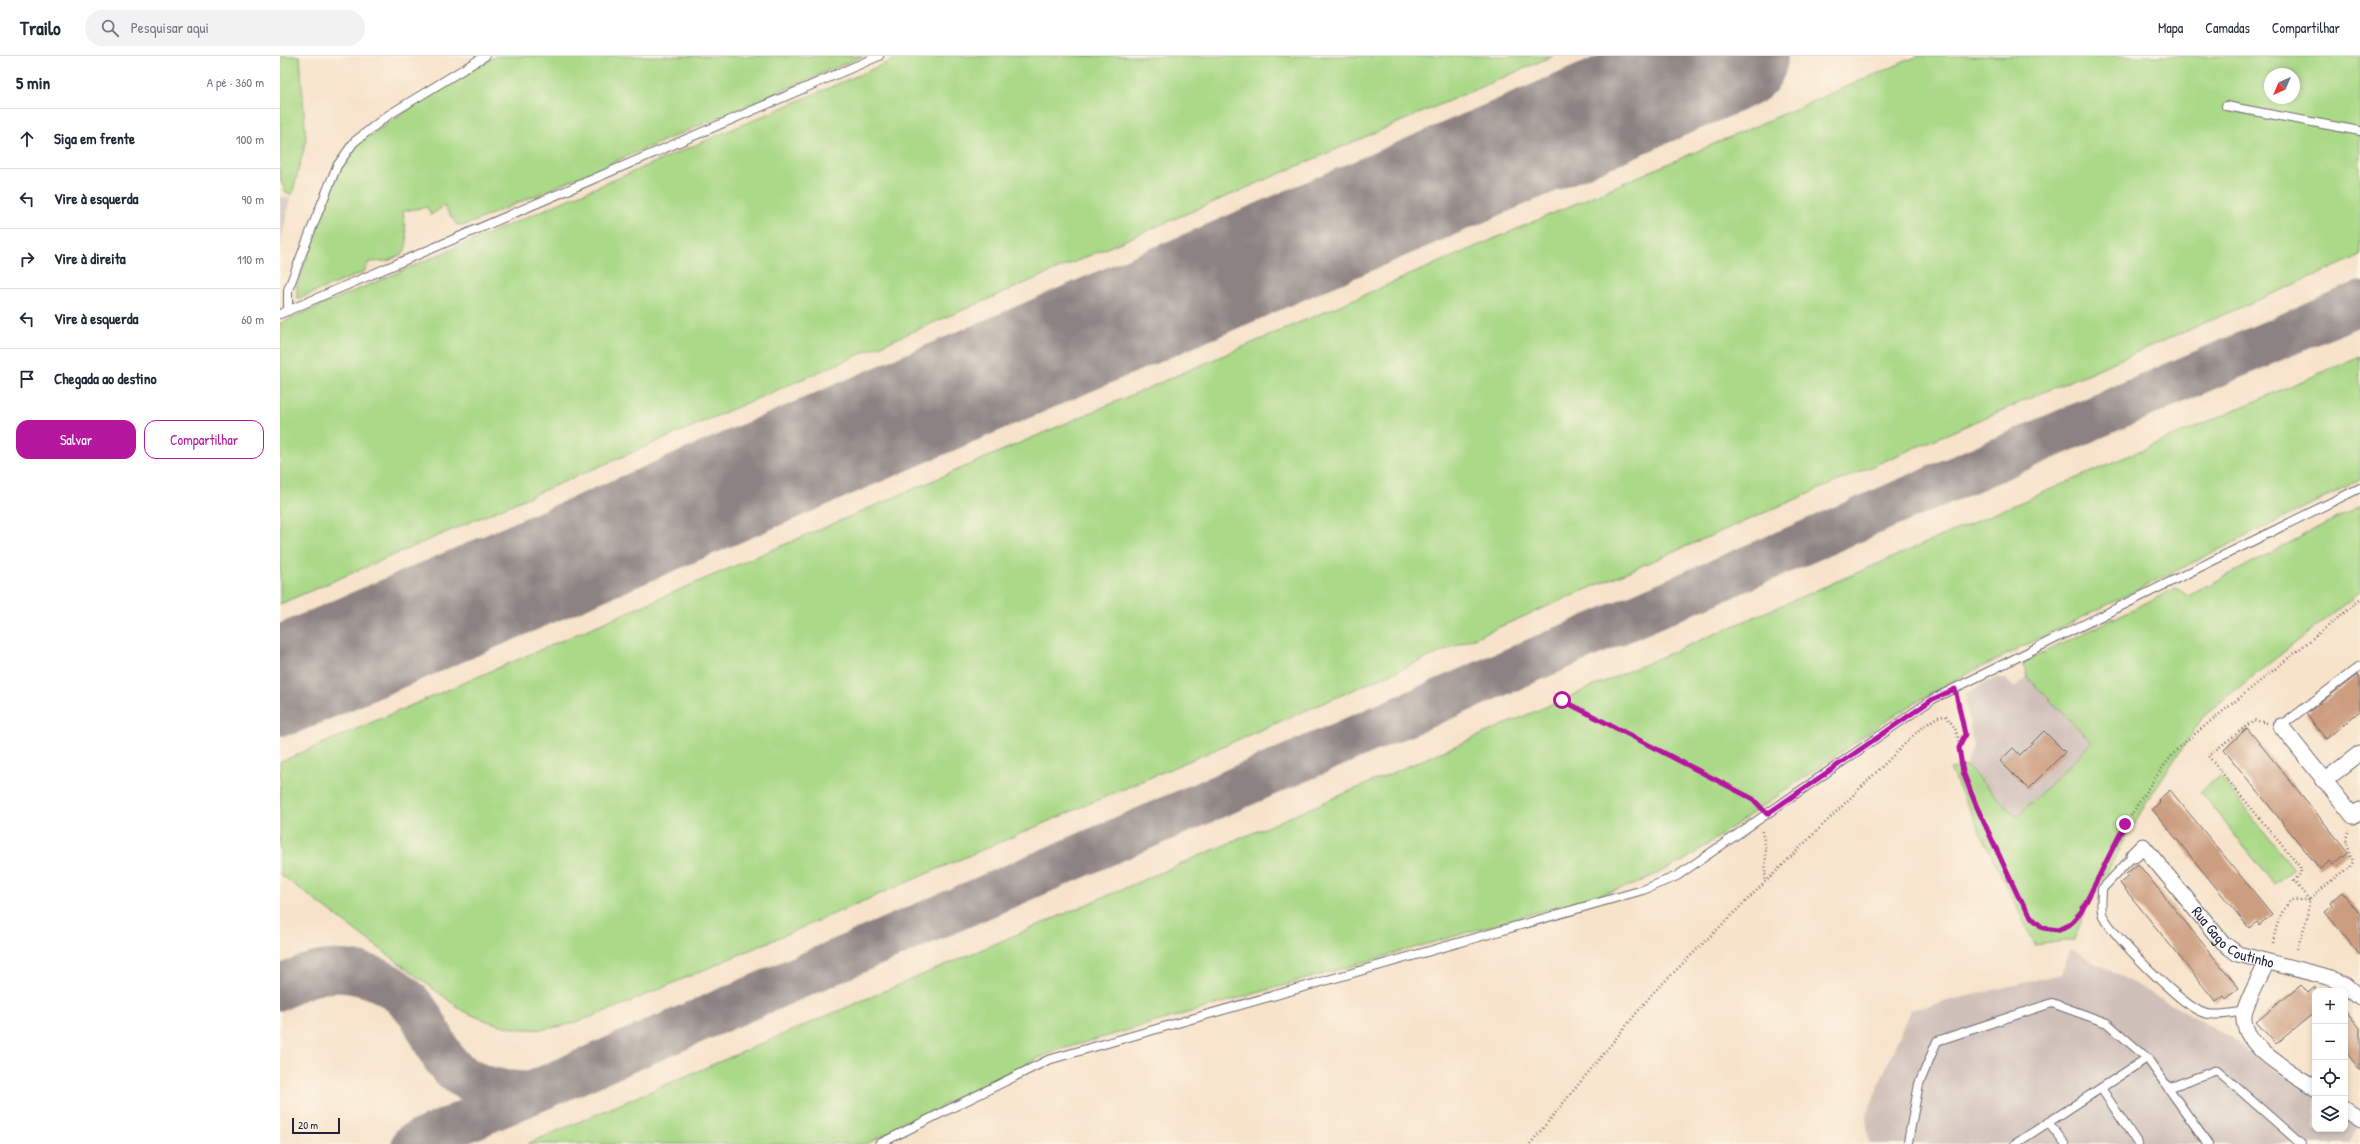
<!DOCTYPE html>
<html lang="pt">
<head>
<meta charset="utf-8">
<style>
  body { margin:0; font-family:"Patrick Hand",sans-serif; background:#f2f2f3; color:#1f2937 }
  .controls { position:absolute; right:12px; bottom:12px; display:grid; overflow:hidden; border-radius:8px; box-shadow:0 2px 6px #0003 }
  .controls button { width:36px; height:36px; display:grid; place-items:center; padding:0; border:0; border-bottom:1px solid #e0e1e3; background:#fff; color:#1f2937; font:20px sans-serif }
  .compass { position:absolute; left:1984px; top:12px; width:36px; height:36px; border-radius:50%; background:#fff; box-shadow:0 2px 6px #0003; rotate:224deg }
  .scale { position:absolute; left:12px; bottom:10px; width:48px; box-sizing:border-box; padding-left:4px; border:2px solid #22223b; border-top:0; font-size:11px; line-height:14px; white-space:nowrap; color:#22223b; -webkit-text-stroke:3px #fcf5e5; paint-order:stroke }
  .stop { position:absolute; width:12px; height:12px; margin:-9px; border:3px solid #b5179e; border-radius:50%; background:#fff }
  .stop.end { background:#b5179e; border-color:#fff; box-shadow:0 1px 4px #0008 }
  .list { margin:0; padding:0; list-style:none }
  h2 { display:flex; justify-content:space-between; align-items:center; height:52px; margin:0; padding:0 16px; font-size:17px }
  h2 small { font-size:13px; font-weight:400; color:#747a83 }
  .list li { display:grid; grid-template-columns:26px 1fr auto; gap:12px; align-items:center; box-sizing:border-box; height:60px; padding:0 16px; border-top:1px solid #e0e1e3 }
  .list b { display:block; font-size:15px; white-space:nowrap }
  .list em { font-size:13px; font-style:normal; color:#747a83 }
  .actions { display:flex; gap:8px; padding:12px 16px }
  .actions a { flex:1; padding:9px 0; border:1px solid #b5179e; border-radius:12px; text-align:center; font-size:14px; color:#b5179e }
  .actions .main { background:#b5179e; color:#fff }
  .icon { flex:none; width:22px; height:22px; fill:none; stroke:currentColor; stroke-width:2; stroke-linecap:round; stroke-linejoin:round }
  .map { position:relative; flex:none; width:2080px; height:1088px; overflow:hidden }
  header { display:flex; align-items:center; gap:24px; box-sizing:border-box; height:56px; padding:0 20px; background:#fff; border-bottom:1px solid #e0e1e3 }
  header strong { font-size:19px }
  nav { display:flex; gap:22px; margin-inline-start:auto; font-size:14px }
  .search { width:280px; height:36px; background:#f2f2f3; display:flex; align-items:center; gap:10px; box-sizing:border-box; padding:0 14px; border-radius:22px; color:#747a83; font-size:15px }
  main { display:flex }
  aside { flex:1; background:#fff }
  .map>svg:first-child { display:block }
  .industrial { fill:#cfc0ba }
  .green { fill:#aad987; stroke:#667e61; fill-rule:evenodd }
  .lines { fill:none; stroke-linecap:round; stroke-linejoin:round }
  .taxiway { stroke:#8c8282; stroke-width:43 }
  .runway { stroke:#8c8282; stroke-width:108 }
  .building { fill:#cc9e80 }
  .service-casing { stroke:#6d666d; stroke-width:10 }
  .minor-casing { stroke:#6d666d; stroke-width:17 }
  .path { stroke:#6d666d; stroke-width:2.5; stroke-dasharray:1 3; stroke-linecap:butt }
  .service { stroke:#fff; stroke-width:8 }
  .minor { stroke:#fff; stroke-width:15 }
  .route { stroke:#b5179e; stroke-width:5 }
  .labels { text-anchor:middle; stroke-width:4; stroke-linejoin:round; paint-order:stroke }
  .street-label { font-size:15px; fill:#22223b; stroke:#fcf5e5 }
</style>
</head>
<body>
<header>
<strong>Trailo</strong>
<div class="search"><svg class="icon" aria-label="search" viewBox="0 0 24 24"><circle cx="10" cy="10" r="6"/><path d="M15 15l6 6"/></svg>Pesquisar aqui</div>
<nav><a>Mapa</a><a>Camadas</a><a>Compartilhar</a></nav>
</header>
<main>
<aside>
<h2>5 min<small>A pé · 360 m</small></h2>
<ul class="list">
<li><svg class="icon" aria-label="ahead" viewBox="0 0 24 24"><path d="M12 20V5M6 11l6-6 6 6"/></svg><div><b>Siga em frente</b></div><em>100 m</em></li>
<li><svg class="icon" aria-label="left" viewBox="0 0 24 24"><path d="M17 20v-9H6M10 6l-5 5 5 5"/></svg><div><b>Vire à esquerda</b></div><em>90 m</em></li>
<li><svg class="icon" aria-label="right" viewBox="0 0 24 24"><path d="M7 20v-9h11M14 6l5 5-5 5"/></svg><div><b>Vire à direita</b></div><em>110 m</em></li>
<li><svg class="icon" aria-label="left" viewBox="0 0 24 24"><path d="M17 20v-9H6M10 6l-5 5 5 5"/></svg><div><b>Vire à esquerda</b></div><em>60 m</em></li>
<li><svg class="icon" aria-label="arrive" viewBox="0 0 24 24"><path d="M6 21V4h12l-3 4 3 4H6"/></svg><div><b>Chegada ao destino</b></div></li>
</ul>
<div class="actions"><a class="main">Salvar</a><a>Compartilhar</a></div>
</aside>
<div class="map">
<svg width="2080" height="1088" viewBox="0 0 2080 1088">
  <rect width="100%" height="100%" fill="#fcf5e5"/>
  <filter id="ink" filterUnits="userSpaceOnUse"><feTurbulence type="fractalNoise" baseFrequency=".025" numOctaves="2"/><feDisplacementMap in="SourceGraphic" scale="8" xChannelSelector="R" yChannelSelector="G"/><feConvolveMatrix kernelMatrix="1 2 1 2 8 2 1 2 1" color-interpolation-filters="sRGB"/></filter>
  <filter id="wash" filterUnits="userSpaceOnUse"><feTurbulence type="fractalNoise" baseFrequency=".012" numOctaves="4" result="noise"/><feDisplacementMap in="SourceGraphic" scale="16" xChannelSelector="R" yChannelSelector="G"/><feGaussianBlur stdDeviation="0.9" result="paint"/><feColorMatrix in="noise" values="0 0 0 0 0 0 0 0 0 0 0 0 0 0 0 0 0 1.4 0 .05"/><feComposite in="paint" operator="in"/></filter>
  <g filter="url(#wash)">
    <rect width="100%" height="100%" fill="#f7e3ca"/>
    <g class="industrial">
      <polygon points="0,141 10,142 0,191"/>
      <polygon points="1716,621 1726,623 1735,632 1747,621 1812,686 1737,761 1686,710 1693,690 1685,638"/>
      <polygon points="1791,893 1956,984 1968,996 2035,1040 2035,1073 2065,1073 2065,1060 2079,1069 2069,1088 1589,1088 1586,1060 1630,954 1781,918"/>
    </g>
    <g class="green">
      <polygon points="0,0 20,0 26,84 12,139 6,136 0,123"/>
      <polygon points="216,0 583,0 186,169 177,169 164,150 151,159 147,151 123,155 127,186 124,197 108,205 89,206 84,216 17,243 17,229 59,115 78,88 161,31"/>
      <polygon points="623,0 1273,0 0,548 0,267"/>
      <path d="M1638,0H2080V200L347,947C280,973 252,987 183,955L0,818V706ZM1990,18H2014V42H1990Z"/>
      <path d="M2080,300V424L1669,627L1610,662L1405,804L1356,828L779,994L754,1004L586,1088H247C859,827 1469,563 2080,300Z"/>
      <polygon points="2080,450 2080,536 1925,658 1867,745 1807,851 1794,884 1755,889 1670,713 1686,710 1737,761 1812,686 1747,621 1743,607 1896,532 1908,540"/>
      <polygon points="1939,720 2014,813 1994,828 1920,736"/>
    </g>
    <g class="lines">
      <g class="taxiway">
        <polyline points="0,626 8,622"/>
        <path d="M0,933C45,904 101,911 136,953C151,972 155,996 173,1013C193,1032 222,1036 249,1037"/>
        <polyline points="133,1088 2080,247"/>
      </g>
      <polyline class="runway" points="0,626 1454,0"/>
    </g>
    <g id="blocks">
      <g class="building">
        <polygon points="2077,619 2080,622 2080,655 2046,683 2026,658"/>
        <polygon points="1967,672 2068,796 2053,809 2050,805 2040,813 1944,694"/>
        <polygon points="1764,675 1785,696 1748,733 1720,705 1733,692 1740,699"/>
        <polygon points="1890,734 1992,858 1979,869 1977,866 1969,872 1872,753 1880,746 1878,744"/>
        <polygon points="1858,808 1959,932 1946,943 1944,940 1936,946 1840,827 1848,821 1846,818"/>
        <polygon points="2062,836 2080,858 2080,899 2045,856 2052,850 2050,846"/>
        <polygon points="2021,929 2028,937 2035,931 2035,956 1996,988 1976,966"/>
        <polygon points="2065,954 2080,972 2080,1014 2065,995"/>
      </g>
    </g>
  </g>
  <g filter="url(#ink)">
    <use href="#blocks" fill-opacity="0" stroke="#6d666d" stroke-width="1"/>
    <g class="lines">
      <defs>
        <g id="service">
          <polyline points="1946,50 2080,75"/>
          <polyline points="8,255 8,234 35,164 57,110 74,86 107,60 205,0"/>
          <polyline points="0,258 599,0"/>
          <polyline points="2001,670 2080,610"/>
          <path d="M1854,799L1822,833C1822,840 1820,854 1823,860C1837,884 1895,942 1919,955C1933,962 1950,957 1965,955"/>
          <polyline points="1821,1032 1858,1088"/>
          <polyline points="1888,1032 1937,1014 2021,1088"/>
          <polyline points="1768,1066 1785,1088"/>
          <polyline points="1628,1086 1639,1028 1657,985 1772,947 1827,967 1867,1002 1928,1088"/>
          <polyline points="599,1088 768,1004 1363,834 1397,820 1653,643 2080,432"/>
          <polyline points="1735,1088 1867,1002"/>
        </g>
        <g id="minor">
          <polyline points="2001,670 2073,760 2080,754"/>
          <polyline points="2044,725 2080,697"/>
          <path id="s1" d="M1854,799L1863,790L1943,887L1958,898L2051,922L2065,929L2080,942"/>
          <path d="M1987,906C1980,921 1970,938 1965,954C1955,988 2012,1016 2035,1032"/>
          <polyline points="2065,1053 2080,1063"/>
        </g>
      </defs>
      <use href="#service" class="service-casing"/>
      <use href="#minor" class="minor-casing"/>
      <g class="path">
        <polyline points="1677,643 1685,679 1679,692"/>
        <polyline points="1282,644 1473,743 1479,750"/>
        <polyline points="1987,667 1974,664 1928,700 2020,811 2021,817 2014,825 2029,844"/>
        <polyline points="1482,775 1486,793 1485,826"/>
        <path d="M1823,813C1844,769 1867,729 1899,691L2080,544"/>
        <path d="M1993,887C1996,871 1999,857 2011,844H2029"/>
        <polyline points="2017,893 2027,863 2029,844 2059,818 2070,812 2073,806 2066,783 2069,773"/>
        <path d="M1250,1088L1372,938L1639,674L1657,661L1666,660C1669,664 1674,670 1676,675C1681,688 1679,704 1684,717C1693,746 1740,856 1762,871C1783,885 1802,856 1809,840"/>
      </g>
      <use href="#service" class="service"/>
      <use href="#minor" class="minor"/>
    </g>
  </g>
  <g class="lines" filter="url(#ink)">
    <polyline class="route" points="1282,644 1473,743 1487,758 1653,643 1675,633 1685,678 1679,692 1683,716 1696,749 1738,840 1752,862 1763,872 1779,874 1789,869 1801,856 1845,768"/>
  </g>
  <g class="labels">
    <g class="street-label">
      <text dy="5" stroke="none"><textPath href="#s1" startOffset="144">Rua Gago Coutinho</textPath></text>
    </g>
  </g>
</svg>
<div class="controls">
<button>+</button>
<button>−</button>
<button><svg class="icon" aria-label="locate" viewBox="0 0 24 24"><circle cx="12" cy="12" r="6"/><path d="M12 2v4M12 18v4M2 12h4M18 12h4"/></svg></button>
<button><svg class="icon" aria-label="layers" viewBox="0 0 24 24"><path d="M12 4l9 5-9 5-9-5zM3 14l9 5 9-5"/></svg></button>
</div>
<svg class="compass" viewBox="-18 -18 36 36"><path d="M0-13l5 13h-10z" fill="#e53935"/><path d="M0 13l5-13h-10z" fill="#747a83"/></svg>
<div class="scale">20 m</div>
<div class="stop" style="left:1282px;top:644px"></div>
<div class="stop end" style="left:1845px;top:768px"></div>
</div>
</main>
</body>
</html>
